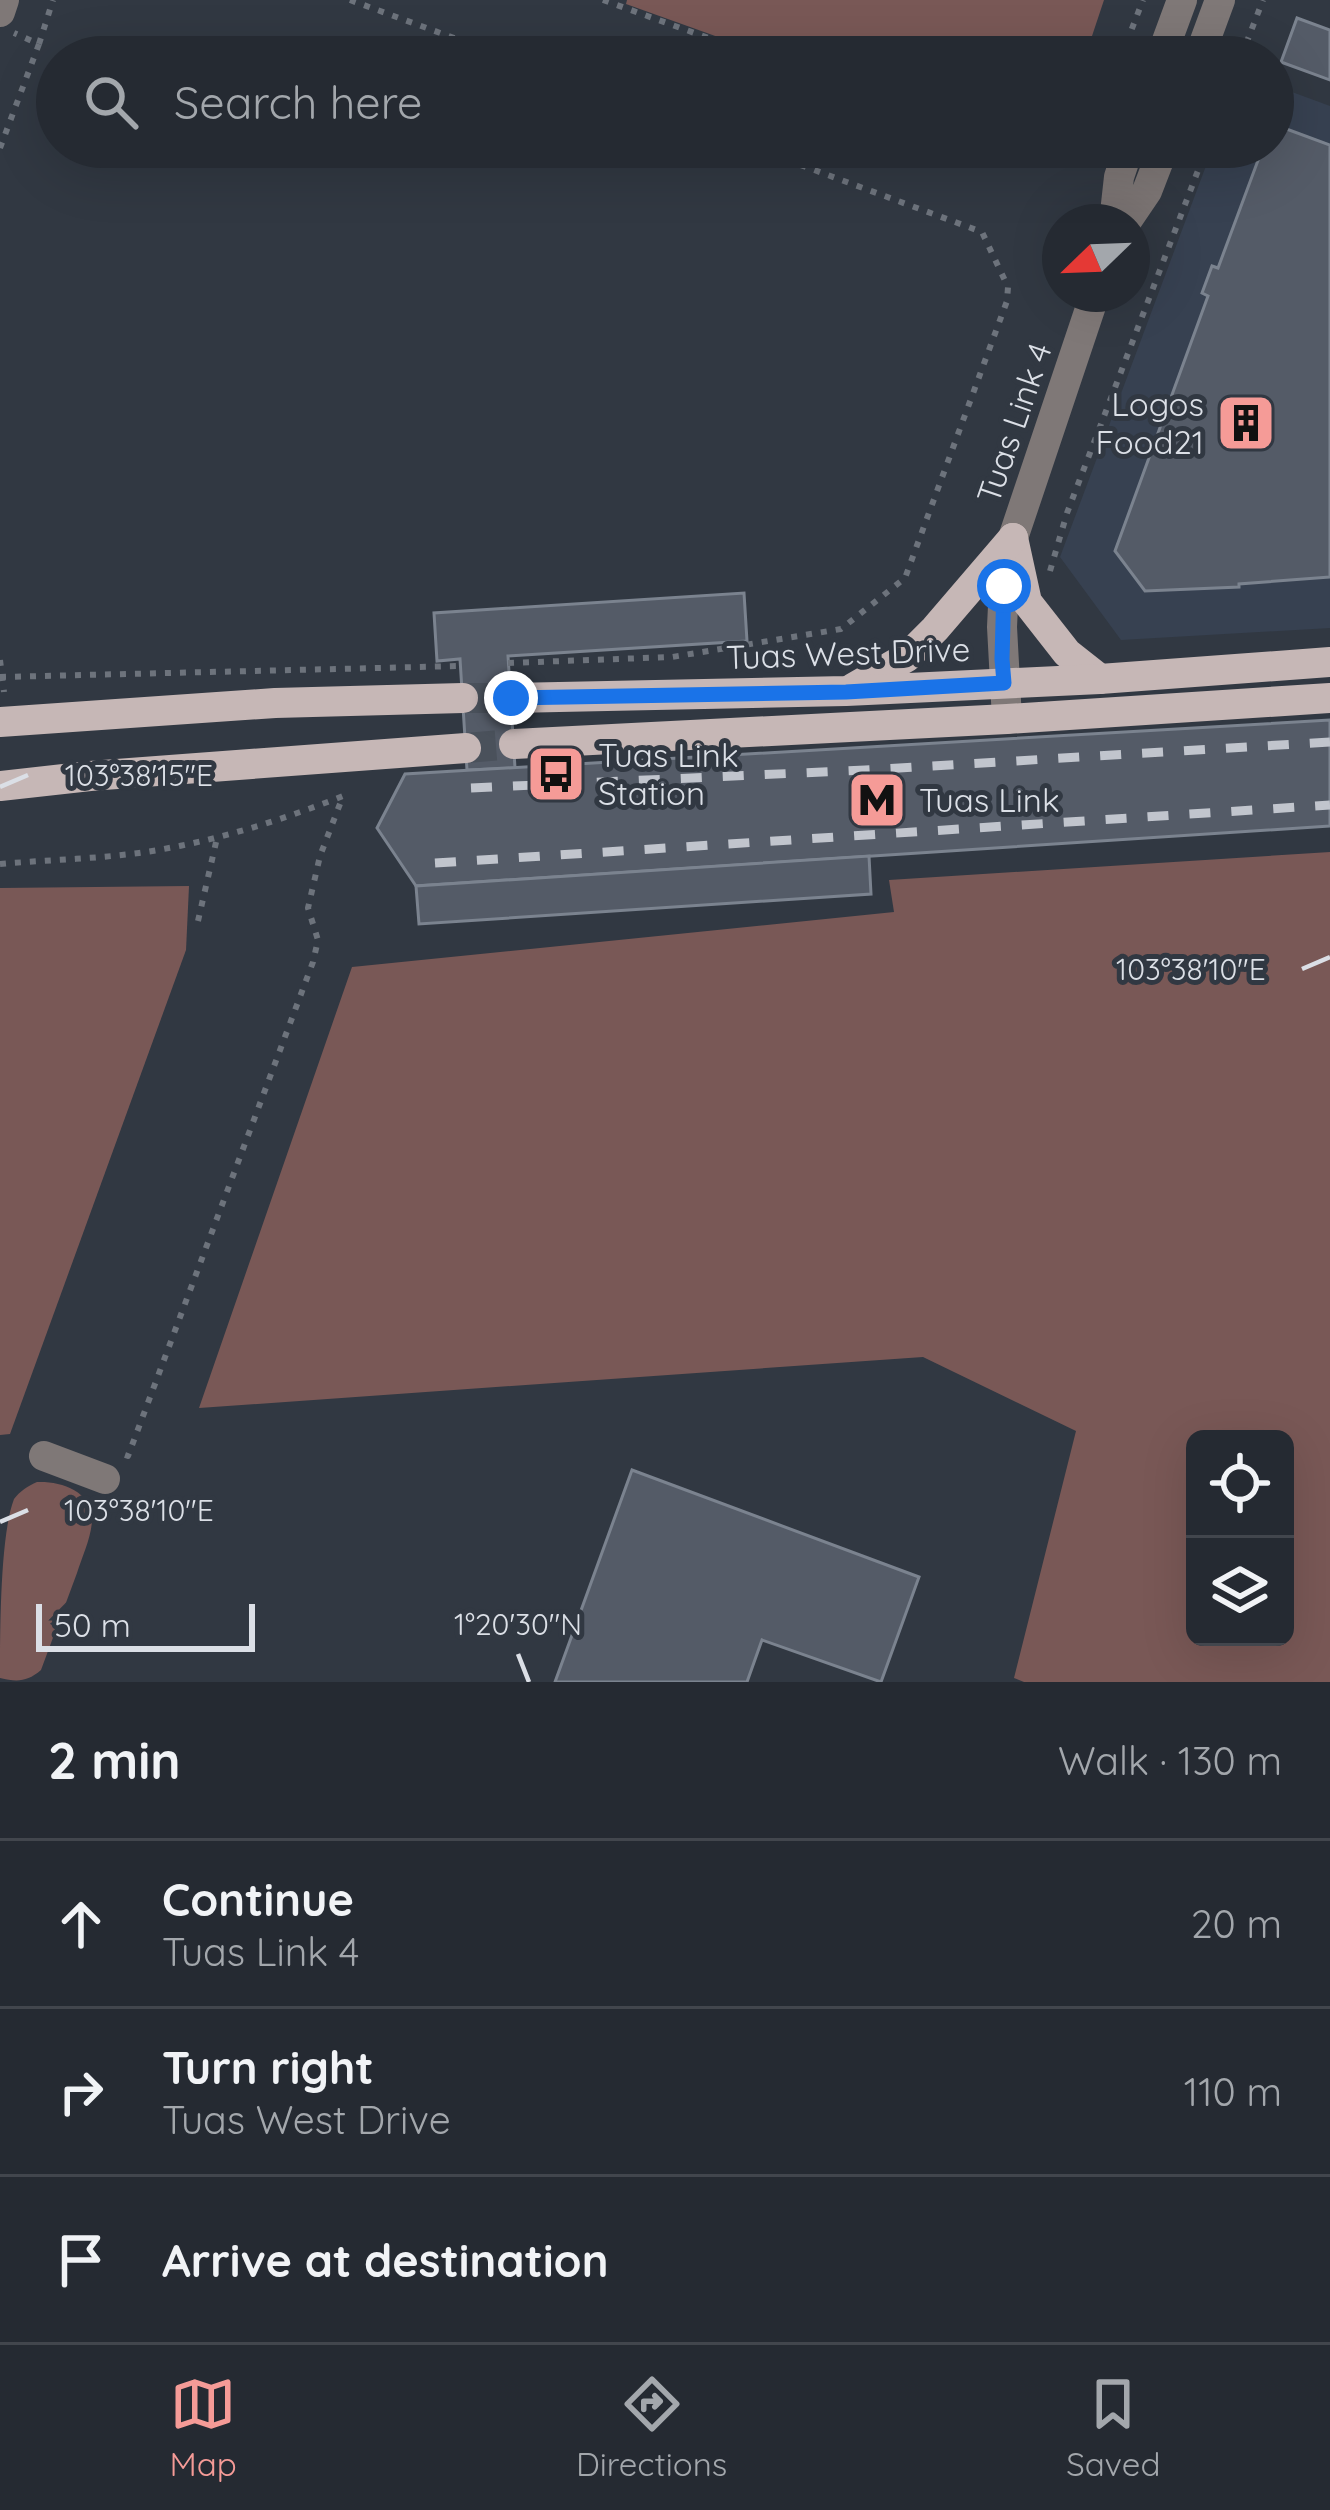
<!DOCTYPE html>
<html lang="en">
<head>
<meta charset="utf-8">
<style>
  body { margin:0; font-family:Quicksand,sans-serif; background:#2d323a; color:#f1f3f6 }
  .controls { position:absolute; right:36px; bottom:36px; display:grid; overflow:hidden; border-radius:18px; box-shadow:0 12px 48px #0002 }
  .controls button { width:108px; height:108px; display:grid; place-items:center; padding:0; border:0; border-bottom:3px solid #42464d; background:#252a32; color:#f1f3f6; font:60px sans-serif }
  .compass { position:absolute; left:1042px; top:204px; width:108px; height:108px; border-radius:50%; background:#252a32; box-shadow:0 12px 48px #0002; rotate:247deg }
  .scale { position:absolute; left:36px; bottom:30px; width:219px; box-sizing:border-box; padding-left:12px; border:6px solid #dbdfe6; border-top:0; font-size:33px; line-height:42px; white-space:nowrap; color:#dbdfe6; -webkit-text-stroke:9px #313842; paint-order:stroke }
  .stop { position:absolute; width:36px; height:36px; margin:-27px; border:9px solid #1a73e8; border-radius:50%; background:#fff }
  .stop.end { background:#1a73e8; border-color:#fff; box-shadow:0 3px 12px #0008 }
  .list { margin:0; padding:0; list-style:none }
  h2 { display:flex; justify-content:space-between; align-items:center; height:156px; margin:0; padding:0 48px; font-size:51px }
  h2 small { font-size:39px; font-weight:400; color:#a3a7ac }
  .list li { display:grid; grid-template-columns:78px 1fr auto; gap:36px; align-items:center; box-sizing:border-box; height:168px; padding:0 48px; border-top:3px solid #42464d }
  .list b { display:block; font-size:45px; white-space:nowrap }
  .list p { margin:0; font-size:39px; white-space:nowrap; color:#a3a7ac }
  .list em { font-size:39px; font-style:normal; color:#a3a7ac }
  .icon { flex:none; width:66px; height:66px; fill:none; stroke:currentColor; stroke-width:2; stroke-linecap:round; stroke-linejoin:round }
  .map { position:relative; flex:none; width:1330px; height:1682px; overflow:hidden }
  .search { position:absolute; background:#252a32; box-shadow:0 12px 48px #0002; left:36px; right:36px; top:36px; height:132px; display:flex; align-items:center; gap:30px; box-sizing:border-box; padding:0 42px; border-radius:66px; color:#a3a7ac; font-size:45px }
  .sheet { height:660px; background:#252a32 }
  nav { display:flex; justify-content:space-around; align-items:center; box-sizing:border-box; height:168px; border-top:3px solid #42464d; background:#252a32; font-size:33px; color:#a3a7ac }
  nav a { display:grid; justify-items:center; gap:6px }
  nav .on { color:#f59b97 }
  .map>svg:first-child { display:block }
  .built { fill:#374151 }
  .green { fill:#795856; fill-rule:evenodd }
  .building { fill:#545b67; stroke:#7b838f; stroke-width:3 }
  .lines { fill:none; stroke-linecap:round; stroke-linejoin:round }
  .major-tunnel { stroke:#4a515b; stroke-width:30; stroke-dasharray:30 15; stroke-linecap:butt }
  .path { stroke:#6d737c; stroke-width:6; stroke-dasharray:6 9; stroke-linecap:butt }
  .minor { stroke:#7f7877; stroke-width:30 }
  .major { stroke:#c6b7b6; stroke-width:30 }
  .rail { stroke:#c1c5cd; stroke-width:9; stroke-dasharray:21 21; stroke-linecap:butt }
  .route { stroke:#1a73e8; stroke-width:15 }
  .ticks { fill:none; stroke:#dbdfe6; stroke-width:4.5 }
  .labels { text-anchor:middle; stroke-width:10; stroke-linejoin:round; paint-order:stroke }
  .poi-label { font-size:33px; fill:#dbdfe6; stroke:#313842; text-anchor:start }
  .street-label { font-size:33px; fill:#dbdfe6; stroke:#313842 }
  .ticks-label { font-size:30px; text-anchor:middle; fill:#dbdfe6; stroke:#313842; stroke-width:10; stroke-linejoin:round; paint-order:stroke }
</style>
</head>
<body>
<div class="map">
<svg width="1330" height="1682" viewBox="0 0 1330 1682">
  <rect width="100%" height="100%" fill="#313842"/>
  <polygon class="built" points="1273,85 1330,106 1330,628 1121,640 1060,557 1213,147 1273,147"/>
  <g class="green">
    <polygon points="627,0 1104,0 1085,57 774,57 626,4"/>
    <path d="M1330,852V1682H1024L1014,1678L1076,1431L923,1357L199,1408L352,967L894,912L889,880ZM1285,1439V1637H1195V1439Z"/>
    <polygon points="189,886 186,950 10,1434 0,1435 0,888"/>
    <path d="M37,1482C60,1481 91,1490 92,1519C92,1536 82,1557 77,1573C65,1605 53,1638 41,1670C27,1682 17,1682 0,1678C0,1633 0,1535 14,1499C20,1491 28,1486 37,1482Z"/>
  </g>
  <g class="building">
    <polygon points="1297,18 1330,30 1330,80 1281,62"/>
    <polygon points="1273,124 1330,145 1330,577 1239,584 1239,587 1145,591 1115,551 1208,296 1202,293 1212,266 1218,268 1263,147 1273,147"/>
    <polygon points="744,593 747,641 508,656 515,768 467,770 460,659 437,661 434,613"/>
    <polygon points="1330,720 1330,826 416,886 377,828 405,774"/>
    <polygon points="869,856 871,894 419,924 416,886"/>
    <polygon points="632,1470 919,1577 881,1682 762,1640 747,1682 555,1682"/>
  </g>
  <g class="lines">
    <g class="major-tunnel">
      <polyline points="463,698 511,698"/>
      <polyline points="466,748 514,744"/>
    </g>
    <g class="path">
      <polyline points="350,0 506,57"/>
      <polyline points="603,0 761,57"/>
      <polyline points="39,44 53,0"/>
      <polyline points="1121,57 1143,0"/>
      <polyline points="1241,57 1263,0"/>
      <polyline points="1012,147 1020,147"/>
      <polyline points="0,148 39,44 14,33"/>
      <polyline points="1050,571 1067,513 1207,147"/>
      <polyline points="0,660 4,692"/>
      <polyline points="508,663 672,657 841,629 905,578 1007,301 1008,287 982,232 752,147"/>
      <polyline points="0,677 461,666"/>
      <path d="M0,864C46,860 93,859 139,853C209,843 277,822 343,796"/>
      <polyline points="198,921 217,838"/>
      <polyline points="125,1455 128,1456 313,962 318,940 308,908 320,856 343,796"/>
    </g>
    <g class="minor">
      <polyline points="0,12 4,0"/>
      <polyline points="1161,57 1182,0"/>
      <polyline points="1199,57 1220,0"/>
      <polyline points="1114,222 1119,177 1129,147"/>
      <polyline points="1126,222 1147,191 1164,147"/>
      <polyline points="1007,719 1002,627 1004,585 1013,538 1095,294"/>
      <polyline points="44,1456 105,1479"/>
    </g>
    <g class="major">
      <polyline points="1013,538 1027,602 1067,653 1100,679"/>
      <polyline points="853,688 907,657 935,629 1013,538"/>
      <polyline points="511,698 846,691 1100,679 1330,662"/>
      <polyline points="0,722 275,703 463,698"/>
      <polyline points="514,744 1007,719 1330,698"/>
      <polyline points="0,786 90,776 466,748"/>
    </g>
    <g class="rail">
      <polyline points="471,788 865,770 1330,742"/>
      <polyline points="435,863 1330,805"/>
    </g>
  </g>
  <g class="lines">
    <polyline class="route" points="511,698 846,692 1004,683 1002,659 1004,586"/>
  </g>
  <path class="ticks" d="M0,787L28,775M1302,969L1330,957M0,1522L28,1510M518,1654L529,1682"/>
  <defs>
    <symbol id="building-square" viewBox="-11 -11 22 22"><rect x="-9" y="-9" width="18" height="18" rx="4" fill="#f59b97" stroke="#313842"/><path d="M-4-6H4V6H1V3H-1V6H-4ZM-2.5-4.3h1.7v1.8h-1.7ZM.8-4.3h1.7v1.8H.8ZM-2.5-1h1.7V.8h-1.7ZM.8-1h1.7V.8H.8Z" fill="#111"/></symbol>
    <symbol id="bus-square" viewBox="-11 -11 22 22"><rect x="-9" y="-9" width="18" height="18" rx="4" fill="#f59b97" stroke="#313842"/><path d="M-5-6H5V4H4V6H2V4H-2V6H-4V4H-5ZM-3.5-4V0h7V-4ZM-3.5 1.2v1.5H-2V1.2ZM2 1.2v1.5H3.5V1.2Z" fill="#111"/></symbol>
    <symbol id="metro-square" viewBox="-11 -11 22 22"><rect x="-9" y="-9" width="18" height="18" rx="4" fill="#f59b97" stroke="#313842"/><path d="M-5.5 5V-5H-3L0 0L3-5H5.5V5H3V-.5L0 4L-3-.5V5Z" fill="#111"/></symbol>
  </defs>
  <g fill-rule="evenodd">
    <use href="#building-square" x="1213" y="390" width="66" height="66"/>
    <use href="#bus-square" x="523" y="741" width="66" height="66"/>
    <use href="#metro-square" x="844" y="767" width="66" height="66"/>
  </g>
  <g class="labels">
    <g class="poi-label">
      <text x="1204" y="416" text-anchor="end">Logos<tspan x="1204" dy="38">Food21</tspan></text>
      <text x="598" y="767">Tuas Link<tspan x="598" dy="38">Station</tspan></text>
      <text x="919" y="812">Tuas Link</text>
    </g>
    <g class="street-label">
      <text transform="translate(1014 423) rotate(-71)" y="12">Tuas Link 4</text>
      <text transform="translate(848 653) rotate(-2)" y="12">Tuas West Drive</text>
    </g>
  </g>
  <g class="ticks-label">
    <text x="139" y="786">103°38'15"E</text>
    <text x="1191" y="980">103°38'10"E</text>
    <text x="139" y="1521">103°38'10"E</text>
    <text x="518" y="1635">1°20'30"N</text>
  </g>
</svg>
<div class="controls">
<button><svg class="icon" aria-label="locate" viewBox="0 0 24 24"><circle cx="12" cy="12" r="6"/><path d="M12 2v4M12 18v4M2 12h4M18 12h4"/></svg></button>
<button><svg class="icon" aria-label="layers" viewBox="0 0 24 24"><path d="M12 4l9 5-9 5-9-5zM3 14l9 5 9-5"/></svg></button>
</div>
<svg class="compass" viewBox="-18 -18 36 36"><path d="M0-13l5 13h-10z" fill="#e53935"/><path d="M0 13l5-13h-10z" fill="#a3a7ac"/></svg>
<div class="scale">50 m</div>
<div class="stop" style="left:1004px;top:586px"></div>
<div class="stop end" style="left:511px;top:698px"></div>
<div class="search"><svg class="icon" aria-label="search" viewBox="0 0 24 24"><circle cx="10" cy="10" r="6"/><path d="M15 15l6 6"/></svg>Search here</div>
</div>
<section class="sheet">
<h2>2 min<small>Walk · 130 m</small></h2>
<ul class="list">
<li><svg class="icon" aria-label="ahead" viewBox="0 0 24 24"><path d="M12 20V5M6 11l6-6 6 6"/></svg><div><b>Continue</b><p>Tuas Link 4</p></div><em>20 m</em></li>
<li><svg class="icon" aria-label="right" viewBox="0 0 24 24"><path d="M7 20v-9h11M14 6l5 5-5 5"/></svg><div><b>Turn right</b><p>Tuas West Drive</p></div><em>110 m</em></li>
<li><svg class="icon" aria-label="arrive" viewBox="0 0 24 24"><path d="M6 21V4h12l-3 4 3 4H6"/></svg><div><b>Arrive at destination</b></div></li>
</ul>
</section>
<nav>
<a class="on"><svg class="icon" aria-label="map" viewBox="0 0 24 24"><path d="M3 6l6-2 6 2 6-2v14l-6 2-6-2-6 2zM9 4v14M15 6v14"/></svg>Map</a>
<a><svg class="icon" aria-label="directions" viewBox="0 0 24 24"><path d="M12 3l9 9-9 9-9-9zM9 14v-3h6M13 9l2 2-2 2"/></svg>Directions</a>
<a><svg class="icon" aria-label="saved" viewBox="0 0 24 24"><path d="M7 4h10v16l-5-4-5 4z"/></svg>Saved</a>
</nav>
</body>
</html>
